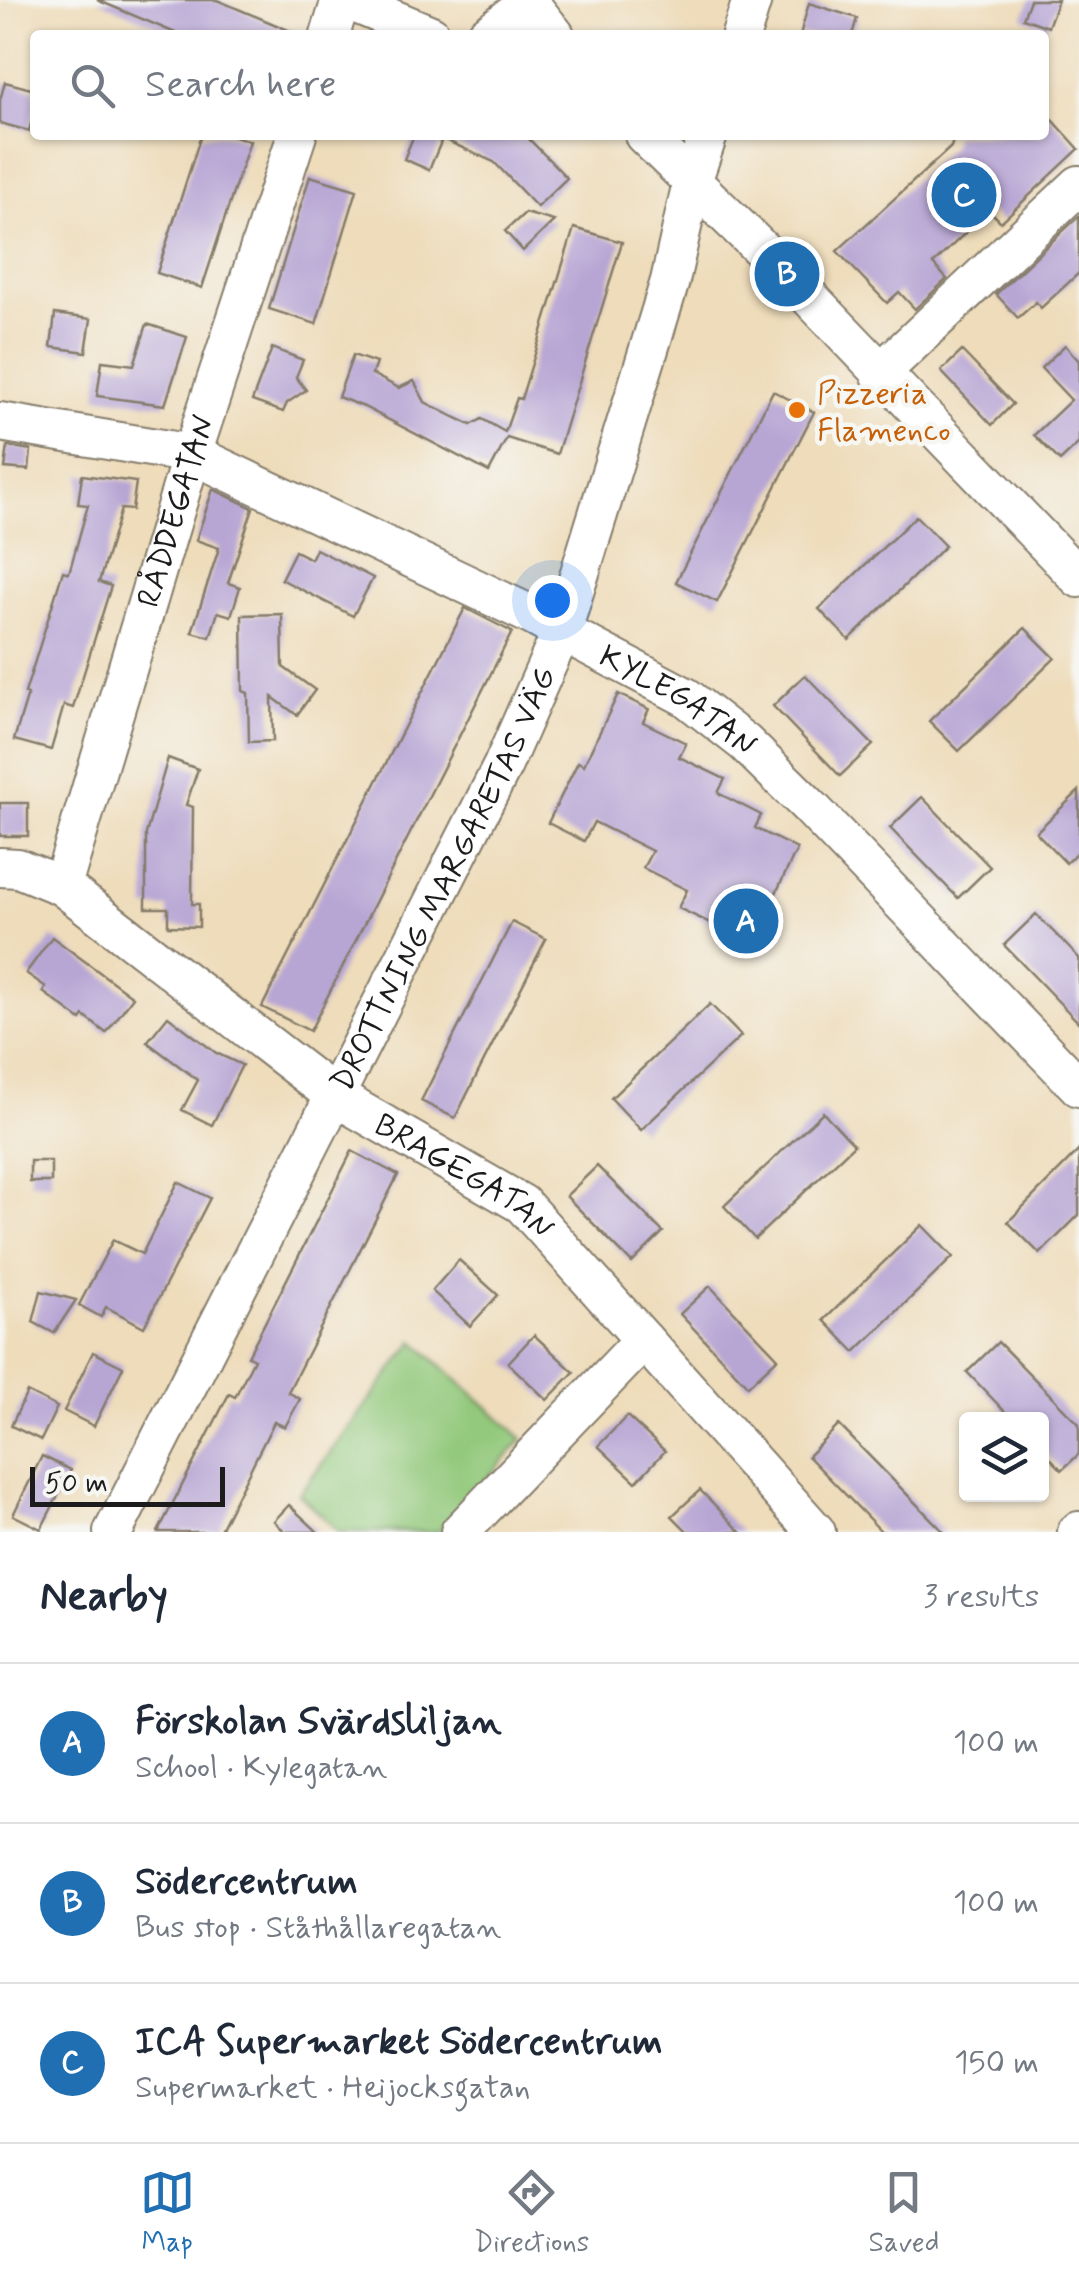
<!DOCTYPE html>
<html lang="en">
<head>
<meta charset="utf-8">
<style>
  body { margin:0; font-family:Mynerve,sans-serif; background:#f2f2f3; color:#1f2937 }
  .controls { position:absolute; right:30px; bottom:30px; display:grid; overflow:hidden; border-radius:10px; box-shadow:0 2px 8px #0004 }
  .controls button { width:90px; height:90px; display:grid; place-items:center; padding:0; border:0; border-bottom:2px solid #e0e1e3; background:#fff; color:#1f2937; font:50px sans-serif }
  .scale { position:absolute; left:30px; bottom:25px; width:195px; box-sizing:border-box; padding-left:10px; border:5px solid #1c1c1c; border-top:0; font-size:28px; line-height:35px; white-space:nowrap; color:#1c1c1c; -webkit-text-stroke:8px #f6f6f2; paint-order:stroke }
  .you { position:absolute; left:552px; top:600px; width:35px; height:35px; margin:-25px; border:8px solid #fff; border-radius:50%; background:#1a73e8; box-shadow:0 0 0 15px #1a73e833 }
  .badge { display:grid; place-items:center; width:65px; height:65px; border-radius:50%; background:#1f6fb2; color:#fff; font-size:32px; font-weight:700 }
  .pin { position:absolute; translate:-50% -50%; border:5px solid #fff; box-shadow:0 2px 10px #0006 }
  .list { margin:0; padding:0; list-style:none }
  h2 { display:flex; justify-content:space-between; align-items:center; height:130px; margin:0; padding:0 40px; font-size:42px }
  h2 small { font-size:32px; font-weight:400; color:#747a83 }
  .list li { display:grid; grid-template-columns:65px 1fr auto; gap:30px; align-items:center; box-sizing:border-box; height:160px; padding:0 40px; border-top:2px solid #e0e1e3 }
  .list b { display:block; font-size:38px; white-space:nowrap }
  .list p { margin:0; font-size:32px; white-space:nowrap; color:#747a83 }
  .list em { font-size:32px; font-style:normal; color:#747a83 }
  .icon { flex:none; width:55px; height:55px; fill:none; stroke:currentColor; stroke-width:2; stroke-linecap:round; stroke-linejoin:round }
  .map { position:relative; flex:none; width:1079px; height:1532px; overflow:hidden }
  .search { position:absolute; background:#fff; box-shadow:0 2px 8px #0004; left:30px; right:30px; top:30px; height:110px; display:flex; align-items:center; gap:25px; box-sizing:border-box; padding:0 35px; border-radius:10px; color:#747a83; font-size:38px }
  .sheet { height:610px; background:#fff }
  nav { display:flex; justify-content:space-around; align-items:center; box-sizing:border-box; height:140px; border-top:2px solid #e0e1e3; background:#fff; font-size:28px; color:#747a83 }
  nav a { display:grid; justify-items:center; gap:5px }
  nav .on { color:#1f6fb2 }
  .map>svg:first-child { display:block }
  .green { fill:#93c97b; stroke:#58724c; stroke-width:2.5 }
  .building { fill:#b7a5d4 }
  .lines { fill:none; stroke-linecap:round; stroke-linejoin:round }
  .minor-casing { stroke:#857c6b; stroke-width:42 }
  .minor { stroke:#fff; stroke-width:38 }
  .food-dot { fill:#e8710a; stroke:#f6f6f2; stroke-width:4 }
  .labels { text-anchor:middle; stroke-width:9; stroke-linejoin:round; paint-order:stroke }
  .food-label { font-size:32px; fill:#c56008; stroke:#f6f6f2; text-anchor:start }
  .street-label { font-size:32px; fill:#1c1c1c; stroke:#f6f6f2 }
</style>
</head>
<body>
<div class="map">
<svg width="1079" height="1532" viewBox="0 0 1079 1532">
  <rect width="100%" height="100%" fill="#f6f6f2"/>
  <filter id="ink" filterUnits="userSpaceOnUse"><feTurbulence type="fractalNoise" baseFrequency=".01" numOctaves="2"/><feDisplacementMap in="SourceGraphic" scale="20" xChannelSelector="R" yChannelSelector="G"/><feConvolveMatrix kernelMatrix="1 2 1 2 8 2 1 2 1" color-interpolation-filters="sRGB"/></filter>
  <filter id="wash" filterUnits="userSpaceOnUse"><feTurbulence type="fractalNoise" baseFrequency=".0048" numOctaves="4" result="noise"/><feDisplacementMap in="SourceGraphic" scale="40" xChannelSelector="R" yChannelSelector="G"/><feGaussianBlur stdDeviation="2.25" result="paint"/><feColorMatrix in="noise" values="0 0 0 0 0 0 0 0 0 0 0 0 0 0 0 0 0 1.4 0 .05"/><feComposite in="paint" operator="in"/></filter>
  <g filter="url(#wash)">
    <rect width="100%" height="100%" fill="#eedcba"/>
    <polygon class="green" points="414,1341 523,1439 438,1532 339,1532 299,1494"/>
    <g id="blocks">
      <g class="building">
        <polygon points="97,0 217,0 300,35 180,35"/>
        <polygon points="1030,0 1058,0 1048,27 1023,18"/>
        <polygon points="809,3 857,18 852,35 800,35"/>
        <polygon points="5,82 35,90 35,109 29,131 0,123 0,100"/>
        <polygon points="1044,110 1079,149 1001,222 989,210 933,264 947,279 915,309 899,292 887,303 837,251 951,147 955,135 1044,135"/>
        <polygon points="201,135 231,135 250,141 202,288 157,273"/>
        <polygon points="414,135 426,135 441,142 429,170 404,159"/>
        <polygon points="434,135 525,135 567,178 537,207 494,162"/>
        <polygon points="310,176 357,190 316,324 269,309"/>
        <polygon points="525,213 554,221 523,251 505,231"/>
        <polygon points="1079,216 1079,273 1041,308 1036,302 1018,318 996,294"/>
        <polygon points="574,228 622,242 557,454 507,438 489,472 364,407 338,397 353,355 376,363 372,374 399,388 414,381 425,402 454,417 471,425 482,419 505,432 517,398 521,399"/>
        <polygon points="55,314 91,319 86,352 51,347"/>
        <polygon points="147,324 187,337 165,405 97,396 102,361 134,365"/>
        <polygon points="1065,345 1079,361 1079,443 1060,461 1034,435 1071,400 1041,368"/>
        <polygon points="272,348 303,360 296,377 306,390 287,403 283,412 252,401"/>
        <polygon points="962,351 1013,404 992,425 941,371"/>
        <polygon points="773,391 814,412 717,602 676,582"/>
        <polygon points="8,446 31,450 29,470 5,468"/>
        <polygon points="82,475 136,482 132,510 121,509 99,582 111,586 73,708 64,705 51,750 14,740 28,694 25,693 63,571 69,573 88,505 78,504"/>
        <polygon points="213,489 253,508 228,583 240,587 231,616 218,612 210,637 192,632 219,548 196,540"/>
        <polygon points="916,516 945,546 849,640 819,609"/>
        <polygon points="316,549 373,578 353,616 281,579 295,551 311,559"/>
        <polygon points="465,608 512,632 310,1031 262,1007"/>
        <polygon points="282,614 283,667 315,690 297,715 272,697 273,741 249,742 248,693 243,691 242,615"/>
        <polygon points="1025,628 1055,658 959,751 929,721"/>
        <polygon points="805,675 873,745 840,776 773,706"/>
        <polygon points="618,694 649,709 643,722 686,743 679,757 725,779 718,793 761,815 755,828 797,849 752,943 678,908 687,890 643,868 652,851 594,822 584,841 548,823 578,762 584,765"/>
        <polygon points="168,758 198,769 186,805 193,807 192,904 199,904 199,927 168,926 168,908 146,908 146,834"/>
        <polygon points="1079,791 1079,850 1066,863 1036,832"/>
        <polygon points="922,797 990,867 958,898 890,828"/>
        <rect x="0" y="803" width="28" height="33"/>
        <polygon points="1036,914 1079,958 1079,1023 1004,945"/>
        <polygon points="512,922 546,939 455,1118 421,1101"/>
        <polygon points="52,937 133,997 106,1033 84,1016 81,1020 43,992 46,987 26,973"/>
        <polygon points="710,1004 741,1036 641,1130 611,1098"/>
        <polygon points="168,1016 216,1053 242,1065 212,1125 182,1110 198,1080 147,1042"/>
        <polygon points="823,1112 854,1145 755,1239 724,1206"/>
        <polygon points="1079,1150 1079,1215 1040,1254 1008,1222"/>
        <polygon points="352,1151 398,1175 288,1392 300,1399 285,1427 274,1422 219,1532 158,1532 229,1394 235,1397 254,1359 248,1356"/>
        <rect x="30" y="1161" width="21" height="21"/>
        <polygon points="597,1166 663,1232 632,1263 566,1196"/>
        <polygon points="178,1182 210,1198 144,1327 106,1307 101,1317 79,1305 113,1240 142,1254"/>
        <polygon points="922,1225 953,1257 855,1352 824,1320"/>
        <polygon points="459,1260 498,1295 470,1326 432,1291"/>
        <polygon points="710,1286 778,1358 748,1386 680,1314"/>
        <polygon points="41,1291 76,1300 54,1333 33,1322"/>
        <polygon points="534,1335 574,1372 547,1400 508,1363"/>
        <polygon points="998,1342 1079,1424 1079,1454 1062,1470 1042,1449 1042,1420 1013,1420 967,1372"/>
        <polygon points="93,1352 123,1367 94,1426 64,1411"/>
        <polygon points="27,1392 57,1407 41,1440 11,1426"/>
        <polygon points="627,1416 665,1451 636,1482 598,1446"/>
        <polygon points="839,1425 944,1532 882,1532 808,1456"/>
        <polygon points="42,1456 71,1470 41,1529 13,1515"/>
        <polygon points="700,1490 741,1532 688,1532 672,1516"/>
        <polygon points="289,1505 318,1532 285,1532 274,1521"/>
      </g>
    </g>
  </g>
  <g filter="url(#ink)">
    <use href="#blocks" fill-opacity="0" stroke="#857c6b" stroke-width="2.5"/>
    <g class="lines">
      <defs>
        <g id="minor">
          <polyline points="347,0 431,35"/>
          <polyline points="527,0 555,35"/>
          <polyline points="330,35 341,0"/>
          <polyline points="486,35 529,3"/>
          <polyline points="741,35 752,0"/>
          <polyline points="644,135 787,274 1079,578"/>
          <polyline points="880,373 1079,185"/>
          <path id="s1" d="M0,422L192,454L527,613L686,697L745,743L809,806L1079,1087"/>
          <path id="s2" d="M0,867L18,868L62,886L336,1097L522,1204L816,1532"/>
          <path id="s3" d="M62,886L192,454L297,135"/>
          <path id="s4" d="M113,1532L503,765L562,631L670,281L692,182L708,135"/>
          <polyline points="460,1532 644,1340"/>
          <polyline points="1077,1532 1079,1531"/>
        </g>
      </defs>
      <use href="#minor" class="minor-casing"/>
      <use href="#minor" class="minor"/>
    </g>
  </g>
  <circle class="food-dot" cx="797" cy="410" r="10"/>
  <g class="labels">
    <g class="food-label">
      <text x="817" y="403">Pizzeria<tspan x="817" dy="37">Flamenco</tspan></text>
    </g>
    <g class="street-label">
      <text dy="11" stroke="none"><textPath href="#s3" startOffset="392">RÅDDEGATAN</textPath></text>
      <text dy="11" stroke="none"><textPath href="#s1" startOffset="740">KYLEGATAN</textPath></text>
      <text dy="11" stroke="none"><textPath href="#s4" startOffset="732">DROTTNING MARGARETAS VÄG</textPath></text>
      <text dy="11" stroke="none"><textPath href="#s2" startOffset="562">BRAGEGATAN</textPath></text>
    </g>
  </g>
</svg>
<div class="controls">
<button><svg class="icon" aria-label="layers" viewBox="0 0 24 24"><path d="M12 4l9 5-9 5-9-5zM3 14l9 5 9-5"/></svg></button>
</div>
<div class="scale">50 m</div>
<div class="you"></div>
<div class="pin badge" style="left:746px;top:921px">A</div>
<div class="pin badge" style="left:787px;top:274px">B</div>
<div class="pin badge" style="left:964px;top:195px">C</div>
<div class="search"><svg class="icon" aria-label="search" viewBox="0 0 24 24"><circle cx="10" cy="10" r="6"/><path d="M15 15l6 6"/></svg>Search here</div>
</div>
<section class="sheet">
<h2>Nearby<small>3 results</small></h2>
<ul class="list">
<li><span class="badge">A</span><div><b>Förskolan Svärdsliljan</b><p>School · Kylegatan</p></div><em>100 m</em></li>
<li><span class="badge">B</span><div><b>Södercentrum</b><p>Bus stop · Ståthållaregatan</p></div><em>100 m</em></li>
<li><span class="badge">C</span><div><b>ICA Supermarket Södercentrum</b><p>Supermarket · Heijocksgatan</p></div><em>150 m</em></li>
</ul>
</section>
<nav>
<a class="on"><svg class="icon" aria-label="map" viewBox="0 0 24 24"><path d="M3 6l6-2 6 2 6-2v14l-6 2-6-2-6 2zM9 4v14M15 6v14"/></svg>Map</a>
<a><svg class="icon" aria-label="directions" viewBox="0 0 24 24"><path d="M12 3l9 9-9 9-9-9zM9 14v-3h6M13 9l2 2-2 2"/></svg>Directions</a>
<a><svg class="icon" aria-label="saved" viewBox="0 0 24 24"><path d="M7 4h10v16l-5-4-5 4z"/></svg>Saved</a>
</nav>
</body>
</html>
